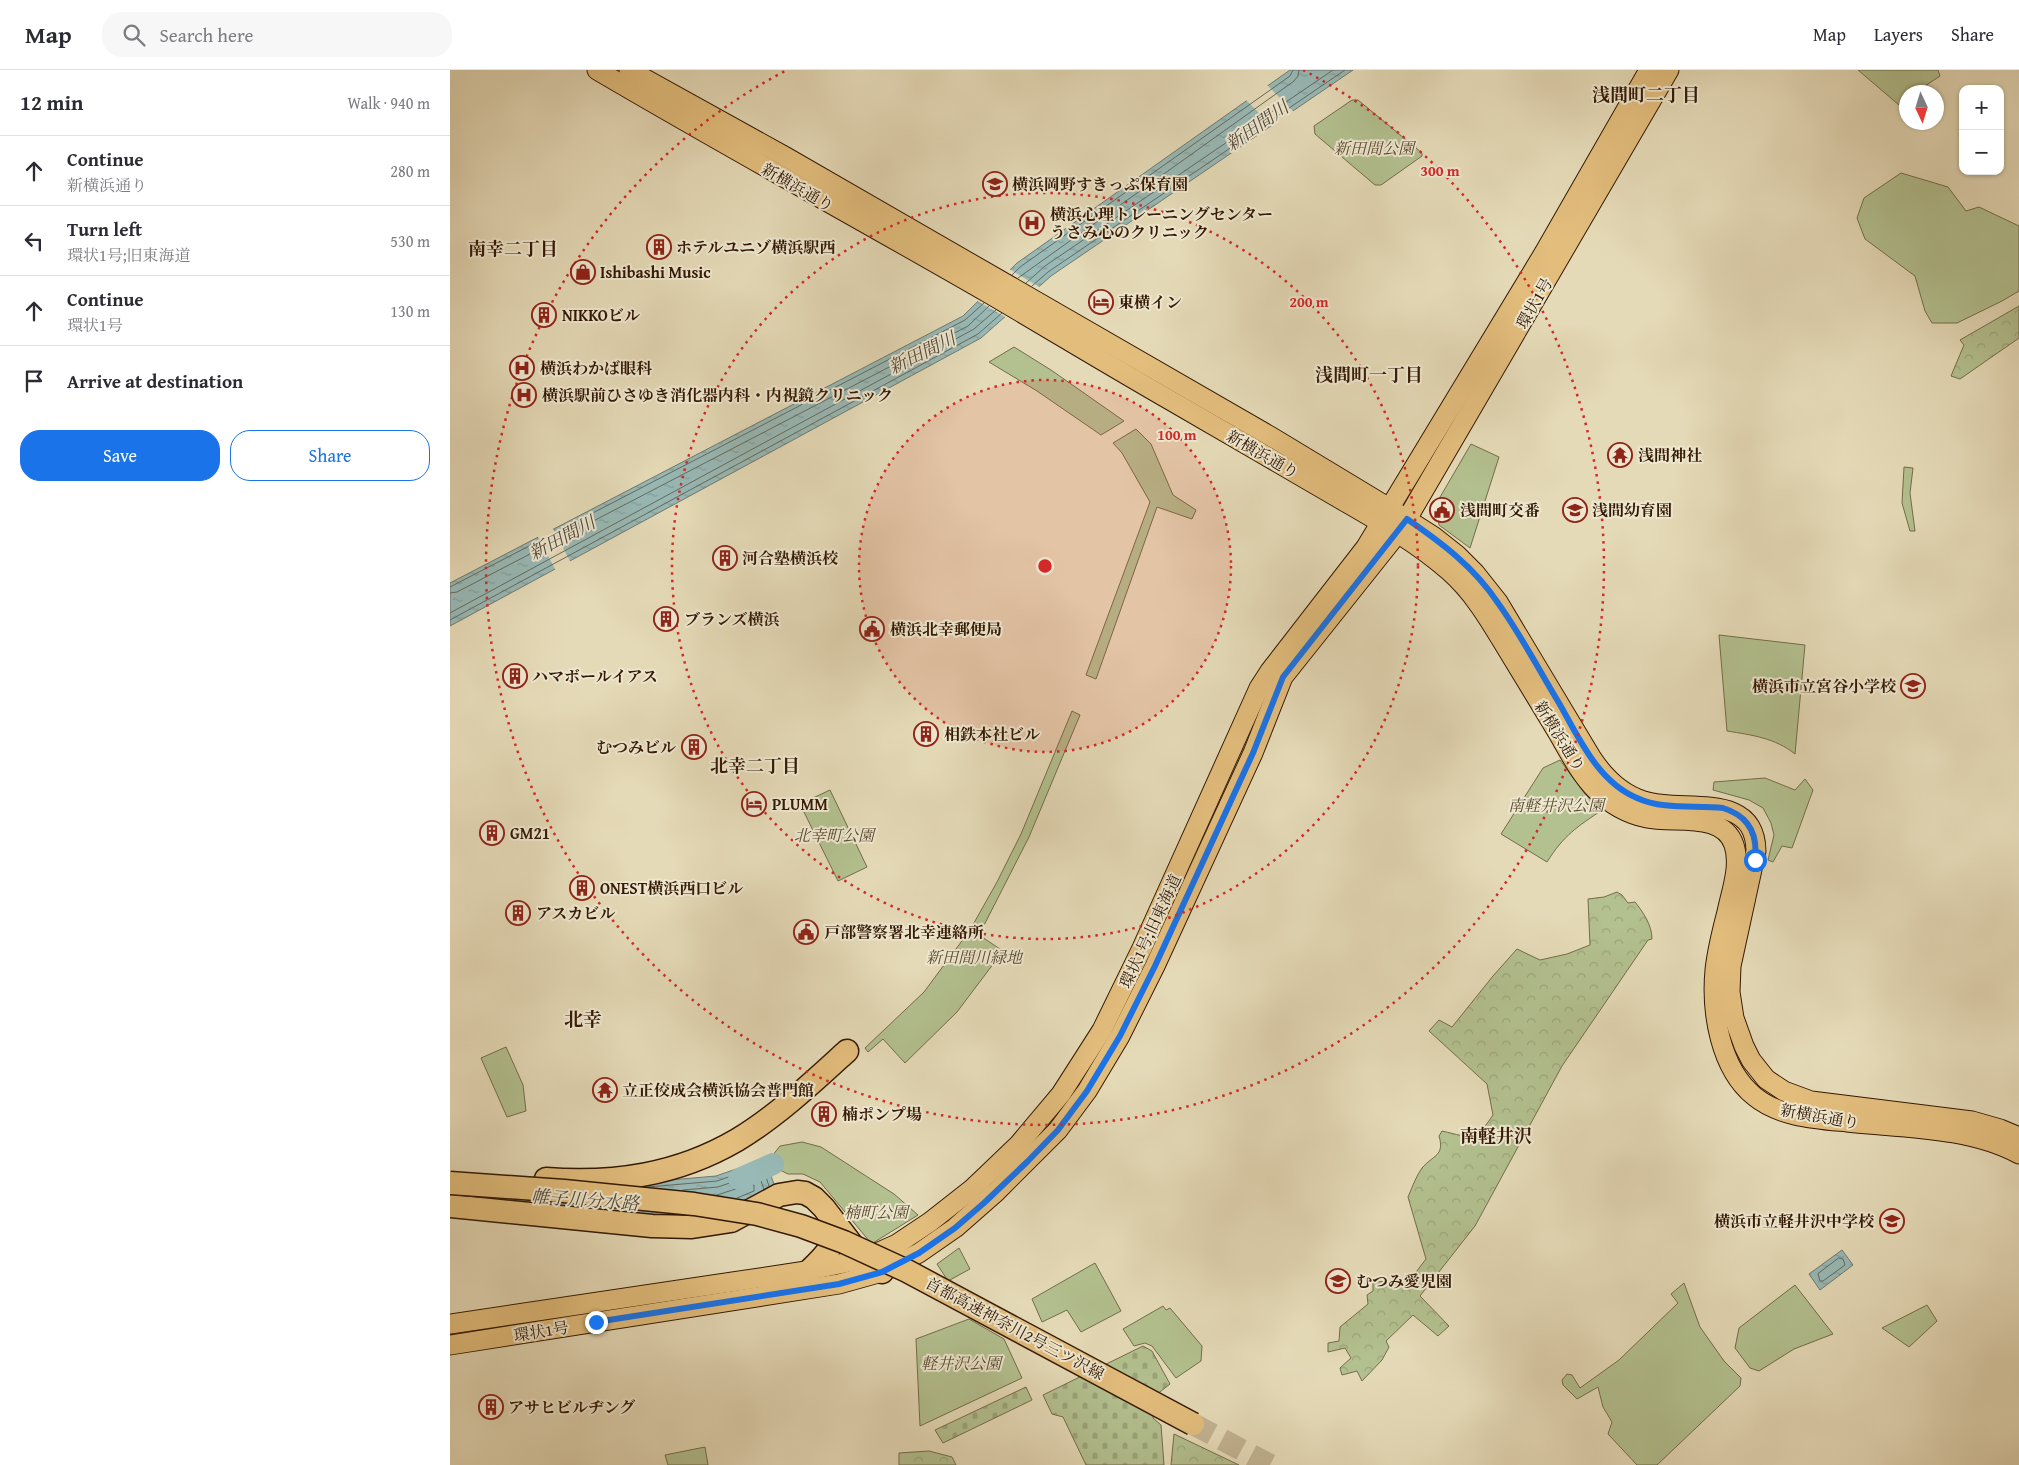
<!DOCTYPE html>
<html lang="en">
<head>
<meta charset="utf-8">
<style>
  body { margin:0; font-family:"Gentium Book Plus","Noto Serif JP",serif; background:#f7f7f7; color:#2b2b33 }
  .controls { position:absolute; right:15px; top:15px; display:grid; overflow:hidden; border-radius:10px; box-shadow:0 1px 4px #0004 }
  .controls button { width:45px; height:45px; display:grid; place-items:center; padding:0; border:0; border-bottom:1px solid #e1e1e2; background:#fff; color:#2b2b33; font:25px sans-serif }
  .compass { position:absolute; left:1449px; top:15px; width:45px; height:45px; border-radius:50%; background:#fff; box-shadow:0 1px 4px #0004; rotate:176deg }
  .stop { position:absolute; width:15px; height:15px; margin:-11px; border:4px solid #1a73e8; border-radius:50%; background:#fff }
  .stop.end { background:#1a73e8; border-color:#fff; box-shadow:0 1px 5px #0008 }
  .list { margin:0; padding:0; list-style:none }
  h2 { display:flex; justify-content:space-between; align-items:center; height:65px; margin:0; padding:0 20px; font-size:21px }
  h2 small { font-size:16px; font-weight:400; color:#7c7c81 }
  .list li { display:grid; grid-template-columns:32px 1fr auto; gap:15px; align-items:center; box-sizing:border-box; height:70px; padding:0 20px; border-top:1px solid #e1e1e2 }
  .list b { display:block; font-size:19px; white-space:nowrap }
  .list p { margin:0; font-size:16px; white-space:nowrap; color:#7c7c81 }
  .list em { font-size:16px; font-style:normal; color:#7c7c81 }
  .actions { display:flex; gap:10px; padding:15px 20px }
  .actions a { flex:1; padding:11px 0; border:1px solid #1a73e8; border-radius:20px; text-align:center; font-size:18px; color:#1a73e8 }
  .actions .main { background:#1a73e8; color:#fff }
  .icon { flex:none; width:28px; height:28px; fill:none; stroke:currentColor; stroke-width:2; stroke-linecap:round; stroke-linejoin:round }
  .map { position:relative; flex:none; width:1569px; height:1395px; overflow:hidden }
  header { display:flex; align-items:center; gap:30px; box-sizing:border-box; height:70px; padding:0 25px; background:#fff; border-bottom:1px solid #e1e1e2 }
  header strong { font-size:24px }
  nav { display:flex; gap:28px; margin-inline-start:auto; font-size:18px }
  .search { width:350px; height:45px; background:#f7f7f7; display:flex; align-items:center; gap:12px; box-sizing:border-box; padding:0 18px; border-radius:20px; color:#7c7c81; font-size:19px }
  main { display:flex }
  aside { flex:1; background:#fff }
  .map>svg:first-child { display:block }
  .green { fill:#b3c08f; stroke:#746c4a }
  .forest { fill:url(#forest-crowns); stroke:#746c4a }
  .cemetery { fill:url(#cemetery-stones); stroke:#746c4a }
  .water { fill:url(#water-ripples); stroke:#70796f }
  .pier { fill:#e5dab7 }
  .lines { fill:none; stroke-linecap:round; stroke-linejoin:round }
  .shore { stroke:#66695d; stroke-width:1 }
  .river { stroke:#98b9b6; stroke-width:22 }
  .highway-tunnel { stroke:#c2b393; stroke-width:22; stroke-dasharray:22 11; stroke-linecap:butt }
  .major-casing { stroke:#341904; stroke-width:21 }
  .highway-casing { stroke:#341904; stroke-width:25 }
  .major { stroke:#e2bd7c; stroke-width:19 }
  .highway { stroke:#e2bd7c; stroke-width:22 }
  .highway-bridge-casing { stroke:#341904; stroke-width:25; stroke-linecap:butt }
  .highway-bridge { stroke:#e2bd7c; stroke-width:22 }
  .route { stroke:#1a73e8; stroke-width:6 }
  .ring { fill:none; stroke:#d62828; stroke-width:2.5; stroke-dasharray:2.5 5 }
  .labels { text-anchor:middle; stroke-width:4; stroke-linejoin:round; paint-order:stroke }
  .park-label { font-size:16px; font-style:italic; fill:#5a4b2e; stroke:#eee7d0 }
  .poi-label { font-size:16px; font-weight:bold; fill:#341904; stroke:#eee7d0; text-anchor:start }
  .street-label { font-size:16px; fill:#341904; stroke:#eee7d0 }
  .neighbourhood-label { font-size:18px; font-weight:bold; fill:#341904; stroke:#eee7d0 }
  .water-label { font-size:18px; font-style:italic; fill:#524939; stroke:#eee7d0 }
  .quarter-label { font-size:19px; font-weight:bold; fill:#341904; stroke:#eee7d0 }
  .centre { fill:#d62828; stroke:#eee7d0; stroke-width:2.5 }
  .ring-label { font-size:15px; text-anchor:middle; font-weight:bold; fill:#d62828; stroke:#eee7d0; stroke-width:4; stroke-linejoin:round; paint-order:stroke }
</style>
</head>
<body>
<header>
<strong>Map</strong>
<div class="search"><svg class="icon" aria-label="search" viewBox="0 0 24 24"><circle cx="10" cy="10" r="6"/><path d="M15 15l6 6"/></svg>Search here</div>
<nav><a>Map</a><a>Layers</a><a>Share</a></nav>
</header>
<main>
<aside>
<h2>12 min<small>Walk · 940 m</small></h2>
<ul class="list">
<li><svg class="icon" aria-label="ahead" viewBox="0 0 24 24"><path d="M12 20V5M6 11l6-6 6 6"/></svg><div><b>Continue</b><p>新横浜通り</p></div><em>280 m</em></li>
<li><svg class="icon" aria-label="left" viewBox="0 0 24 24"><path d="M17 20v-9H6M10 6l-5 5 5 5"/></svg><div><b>Turn left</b><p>環状1号;旧東海道</p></div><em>530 m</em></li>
<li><svg class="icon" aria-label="ahead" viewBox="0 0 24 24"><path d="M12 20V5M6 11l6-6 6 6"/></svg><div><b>Continue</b><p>環状1号</p></div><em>130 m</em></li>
<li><svg class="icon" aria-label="arrive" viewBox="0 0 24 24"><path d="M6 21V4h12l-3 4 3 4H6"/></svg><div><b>Arrive at destination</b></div></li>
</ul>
<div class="actions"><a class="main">Save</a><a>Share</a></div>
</aside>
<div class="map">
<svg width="1569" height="1395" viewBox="0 0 1569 1395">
  <defs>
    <pattern id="forest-crowns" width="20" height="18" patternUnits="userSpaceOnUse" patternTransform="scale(1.25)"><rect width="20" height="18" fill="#b3c08f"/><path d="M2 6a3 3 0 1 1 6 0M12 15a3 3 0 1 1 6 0" fill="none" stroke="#9ba47a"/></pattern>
    <pattern id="cemetery-stones" width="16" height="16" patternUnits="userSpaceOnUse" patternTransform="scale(1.25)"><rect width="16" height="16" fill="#b3c08f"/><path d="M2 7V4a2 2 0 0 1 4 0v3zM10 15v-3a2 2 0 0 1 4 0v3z" fill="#9ba47a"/></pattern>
    <pattern id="water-ripples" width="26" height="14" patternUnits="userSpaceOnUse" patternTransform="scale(1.25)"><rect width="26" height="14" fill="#98b9b6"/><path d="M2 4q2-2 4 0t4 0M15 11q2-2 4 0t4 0" fill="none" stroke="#849e9b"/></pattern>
  </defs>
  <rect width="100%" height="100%" fill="#e5dab7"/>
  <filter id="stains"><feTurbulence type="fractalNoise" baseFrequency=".004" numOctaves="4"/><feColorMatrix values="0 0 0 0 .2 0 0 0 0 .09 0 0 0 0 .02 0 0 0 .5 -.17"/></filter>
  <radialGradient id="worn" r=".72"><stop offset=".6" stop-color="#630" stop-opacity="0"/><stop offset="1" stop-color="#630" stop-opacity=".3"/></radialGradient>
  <g class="green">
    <polygon points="1408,0 1488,0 1490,6 1466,22 1456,22 1456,29 1449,35"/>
    <polygon points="902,30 908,30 972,83 972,86 931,115 925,115 865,64 864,56"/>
    <polygon points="1451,103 1498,117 1516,141 1529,137 1569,156 1569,221 1552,231 1507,253 1482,253 1475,241 1465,206 1415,169 1407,148 1414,128"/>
    <polygon points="564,277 601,300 674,351 651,365 587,321 539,292"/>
    <polygon points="686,359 701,374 723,425 746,440 742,449 707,437 646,609 636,605 700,432 672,383 663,373"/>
    <polygon points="1021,374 1049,387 1020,478 989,455 986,434"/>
    <polygon points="1454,397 1463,398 1460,423 1465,461 1460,461 1452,433"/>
    <path d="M1269,565L1355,575L1345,684C1325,668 1302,665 1277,661Z"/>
    <polygon points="622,641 630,645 579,767 529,865 553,881 507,942 455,993 433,969 418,982 415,978 474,922 520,860 547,812 571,764"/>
    <path d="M1110,690L1135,724L1152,740C1127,757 1114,765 1097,792L1051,764L1093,698Z"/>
    <polygon points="1315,708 1345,720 1355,709 1363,720 1342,778 1332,776 1323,792 1318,790 1324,765 1321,753 1313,738 1299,730 1263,720 1264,712"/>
    <polygon points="380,720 417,797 388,811 350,734"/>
    <polygon points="56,977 73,1015 76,1041 57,1047 31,988"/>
    <polygon points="352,1072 371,1077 444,1124 468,1145 423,1173 420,1172 370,1112 353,1104 338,1104 328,1099 322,1086 330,1076"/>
    <polygon points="509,1178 520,1199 498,1211 487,1194"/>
    <polygon points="645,1193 671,1241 631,1262 617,1240 592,1252 582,1229"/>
    <polygon points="1234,1213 1250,1257 1274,1291 1291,1308 1290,1316 1207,1395 1187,1395 1158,1364 1162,1352 1153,1337 1148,1317 1127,1329 1113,1315 1112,1310 1117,1304 1122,1305 1130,1318 1169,1290 1228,1233 1221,1224"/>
    <polygon points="1345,1215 1383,1264 1344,1279 1309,1301 1300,1298 1285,1278 1289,1258"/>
    <polygon points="1477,1235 1487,1251 1459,1277 1432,1258"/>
    <polygon points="713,1236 716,1240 720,1238 752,1276 751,1291 726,1308 702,1276 695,1273 684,1276 673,1259"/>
    <polygon points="519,1249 554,1269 572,1308 470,1356 466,1269"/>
    <polygon points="255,1377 258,1395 218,1395 215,1385"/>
  </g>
  <g class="forest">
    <polygon points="1569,236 1569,268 1510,309 1501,306 1514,275 1510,270"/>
    <path d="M1167,822L1172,825L1178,833L1185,832C1193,842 1202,855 1202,869L1198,870L1112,996L1025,1156L970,1226L999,1256L988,1266L963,1245L936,1271L939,1277L932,1290L912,1311L907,1301L892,1305L890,1298L901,1288L895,1278L878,1282V1273L889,1271L890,1257L918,1234L917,1225L923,1221V1212L960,1210L976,1189L958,1127C962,1118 966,1106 972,1098C983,1085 995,1086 989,1066L992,1061C1023,1068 1024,1073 1043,1045L1037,1014L979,961L989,950L1002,957L1043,906L1067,879L1090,890L1117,884L1140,875L1138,829L1154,827Z"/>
    <polygon points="724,1364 789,1395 721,1395"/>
    <polygon points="479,1381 502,1387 506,1395 449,1395 449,1383"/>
  </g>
  <g class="cemetery">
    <polygon points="693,1276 702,1281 720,1314 706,1325 703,1348 711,1355 714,1395 636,1395 613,1347 602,1344 593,1325"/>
    <polygon points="576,1317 582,1330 493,1373 485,1360"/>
  </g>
  <g class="water">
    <polygon points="840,0 903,0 601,206 531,268 0,556 0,513 513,246 567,193"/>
    <polygon points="315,1089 330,1131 244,1165 0,1145 0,1102 140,1117 266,1106"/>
    <polygon points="1392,1180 1403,1195 1370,1220 1359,1204"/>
  </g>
  <g class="pier">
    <polygon points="816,14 845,43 823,57 795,29"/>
    <polygon points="559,199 591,218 557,248 526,230"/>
    <polygon points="102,457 121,493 106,501 87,465"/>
  </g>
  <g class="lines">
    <g class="shore">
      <polyline points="562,205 570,197 840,6 843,0"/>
      <polyline points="568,208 844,11 848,6 849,0"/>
      <polyline points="576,213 595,196 883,0"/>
      <polyline points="582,216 598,202 895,0"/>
      <polyline points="0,517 515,250 534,233"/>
      <polyline points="0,523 7,522 518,256 539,236"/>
      <polyline points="0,543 524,259 546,240"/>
      <polyline points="0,550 528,264 552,243"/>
      <polyline points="198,1117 267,1111 310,1096 313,1098 319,1116"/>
      <polyline points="233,1120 268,1117 306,1104 309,1106 314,1119"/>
      <polyline points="267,1125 301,1114 304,1115 304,1121 287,1128"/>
      <polygon points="1389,1188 1393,1189 1395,1195 1373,1211 1370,1211 1368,1204"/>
    </g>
    <polyline class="river" points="289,1109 323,1094"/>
    <polyline class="highway-tunnel" points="743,1354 820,1395"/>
    <defs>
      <g id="major">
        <path d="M147,0C276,76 408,148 538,223C603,261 667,300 732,337C783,367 834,396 885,426C923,448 965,471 999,501C1024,523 1040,551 1057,579C1074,607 1091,635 1108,663C1119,682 1130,704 1146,720C1160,734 1178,744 1197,748C1223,754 1273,741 1284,775C1291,796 1281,822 1277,842C1272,861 1267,881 1265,900C1261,942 1270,998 1304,1026C1329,1047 1366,1049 1397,1052C1453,1058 1519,1057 1569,1084"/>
        <path d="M179,0L336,87L820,366L939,438L983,466L1007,485L1025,503L1048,532L1141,687C1154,707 1171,724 1194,731C1232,744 1305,719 1306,781L1281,896L1280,922L1284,948L1294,976L1301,990L1316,1009L1334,1021L1361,1031L1522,1051L1550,1059L1569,1067"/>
        <polyline points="0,1254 356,1201 413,1189 447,1174 480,1152 522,1119 569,1074 611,1024 652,960 692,878 809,618 820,601 916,477 1094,183 1199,0"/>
        <polyline points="0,1275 389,1214 432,1202 469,1183 505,1158 546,1122 608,1060 637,1021 670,966 705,896 803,683 833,607 947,464 957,449 1219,0"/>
      </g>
      <g id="highway">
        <path d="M96,1109C164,1114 227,1105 287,1070C327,1046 363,1012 397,981"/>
        <polyline points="0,1136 202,1156 242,1157 281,1151 329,1125 347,1122 355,1123 364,1128 374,1138 413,1189 432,1202"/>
        <path d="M359,1201C375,1186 386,1176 385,1153"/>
      </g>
    </defs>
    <use href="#major" class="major-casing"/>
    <use href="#highway" class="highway-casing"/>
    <use href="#major" class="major"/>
    <use href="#highway" class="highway"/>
    <defs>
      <polyline id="highway-bridge" points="0,1113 114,1121 244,1134 307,1144 351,1156 394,1172 457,1201 743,1354"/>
    </defs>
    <use href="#highway-bridge" class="highway-bridge-casing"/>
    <use href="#highway-bridge" class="highway-bridge"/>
  </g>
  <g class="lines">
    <path class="route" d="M146,1252L389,1214L432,1202L469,1183L505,1158L534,1133L577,1092L608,1060L637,1021L670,966L705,896L803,683L833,607L957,449C992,473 1024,497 1048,533C1071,565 1089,600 1109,633C1129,668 1148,712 1187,728C1213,740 1245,735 1273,738C1299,746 1308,765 1305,790"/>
  </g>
  <circle cx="595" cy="496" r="186" fill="#d62828" fill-opacity=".12"/>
  <g class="ring">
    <circle cx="595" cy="496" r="186"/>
    <circle cx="595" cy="496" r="373"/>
    <path d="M853 0A559 559 0 1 1 337 0"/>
  </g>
  <defs>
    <symbol id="school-ring" viewBox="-11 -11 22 22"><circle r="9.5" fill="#eee7d0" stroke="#8f2418" stroke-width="1.5"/><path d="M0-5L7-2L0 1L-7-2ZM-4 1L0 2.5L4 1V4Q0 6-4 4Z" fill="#8f2418"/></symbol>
    <symbol id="hospital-ring" viewBox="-11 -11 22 22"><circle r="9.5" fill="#eee7d0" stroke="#8f2418" stroke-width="1.5"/><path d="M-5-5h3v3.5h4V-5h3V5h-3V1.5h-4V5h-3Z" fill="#8f2418"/></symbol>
    <symbol id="building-ring" viewBox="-11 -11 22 22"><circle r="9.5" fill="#eee7d0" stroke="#8f2418" stroke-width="1.5"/><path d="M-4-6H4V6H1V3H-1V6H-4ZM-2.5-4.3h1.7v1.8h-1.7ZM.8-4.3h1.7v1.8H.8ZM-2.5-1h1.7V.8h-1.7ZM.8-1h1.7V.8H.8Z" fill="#8f2418"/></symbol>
    <symbol id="shop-ring" viewBox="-11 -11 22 22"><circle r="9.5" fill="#eee7d0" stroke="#8f2418" stroke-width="1.5"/><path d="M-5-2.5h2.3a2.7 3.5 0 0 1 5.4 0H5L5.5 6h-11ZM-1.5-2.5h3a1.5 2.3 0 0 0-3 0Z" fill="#8f2418"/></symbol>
    <symbol id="hotel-ring" viewBox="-11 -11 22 22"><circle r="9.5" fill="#eee7d0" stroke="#8f2418" stroke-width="1.5"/><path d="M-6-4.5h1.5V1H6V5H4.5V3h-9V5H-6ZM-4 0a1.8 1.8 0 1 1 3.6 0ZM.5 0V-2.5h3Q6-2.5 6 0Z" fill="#8f2418"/></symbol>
    <symbol id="temple-ring" viewBox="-11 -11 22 22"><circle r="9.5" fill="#eee7d0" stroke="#8f2418" stroke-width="1.5"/><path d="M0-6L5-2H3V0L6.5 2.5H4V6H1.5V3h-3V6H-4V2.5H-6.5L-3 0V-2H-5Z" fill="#8f2418"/></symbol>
    <symbol id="civic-ring" viewBox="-11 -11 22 22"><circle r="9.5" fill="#eee7d0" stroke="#8f2418" stroke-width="1.5"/><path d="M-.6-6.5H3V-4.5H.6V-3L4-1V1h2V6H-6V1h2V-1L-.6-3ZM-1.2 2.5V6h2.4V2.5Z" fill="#8f2418"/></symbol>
  </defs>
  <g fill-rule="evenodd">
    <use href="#school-ring" x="531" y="100" width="28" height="28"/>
    <use href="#hospital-ring" x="568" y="139" width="28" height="28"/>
    <use href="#building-ring" x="195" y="163" width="28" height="28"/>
    <use href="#shop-ring" x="119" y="188" width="28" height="28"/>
    <use href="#hotel-ring" x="637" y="218" width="28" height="28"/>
    <use href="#building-ring" x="80" y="231" width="28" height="28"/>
    <use href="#hospital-ring" x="58" y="284" width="28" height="28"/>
    <use href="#hospital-ring" x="60" y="311" width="28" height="28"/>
    <use href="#temple-ring" x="1156" y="371" width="28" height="28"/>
    <use href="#civic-ring" x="978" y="426" width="28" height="28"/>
    <use href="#school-ring" x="1111" y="426" width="28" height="28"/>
    <use href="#building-ring" x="261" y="474" width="28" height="28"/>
    <use href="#building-ring" x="202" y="535" width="28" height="28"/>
    <use href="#civic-ring" x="408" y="545" width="28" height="28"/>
    <use href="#building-ring" x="51" y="592" width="28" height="28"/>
    <use href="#school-ring" x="1449" y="602" width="28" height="28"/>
    <use href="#building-ring" x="462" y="650" width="28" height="28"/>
    <use href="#building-ring" x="230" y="663" width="28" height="28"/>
    <use href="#hotel-ring" x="290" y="720" width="28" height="28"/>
    <use href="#building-ring" x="28" y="749" width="28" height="28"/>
    <use href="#building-ring" x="118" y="804" width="28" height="28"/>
    <use href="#building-ring" x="54" y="829" width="28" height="28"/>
    <use href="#civic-ring" x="342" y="848" width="28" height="28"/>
    <use href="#temple-ring" x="141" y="1006" width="28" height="28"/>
    <use href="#building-ring" x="360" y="1030" width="28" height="28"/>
    <use href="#school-ring" x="1428" y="1137" width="28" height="28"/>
    <use href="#school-ring" x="874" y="1197" width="28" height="28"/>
    <use href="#building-ring" x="27" y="1323" width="28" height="28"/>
  </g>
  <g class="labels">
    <g class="park-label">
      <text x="924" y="84">新田間公園</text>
      <text x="1106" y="741">南軽井沢公園</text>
      <text x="384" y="771">北幸町公園</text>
      <text x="524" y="893">新田間川緑地</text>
      <text x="426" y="1148">楠町公園</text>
      <text x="511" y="1299">軽井沢公園</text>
    </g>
    <g class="poi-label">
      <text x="562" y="120">横浜岡野すきっぷ保育園</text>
      <text x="600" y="150">横浜心理トレーニングセンター<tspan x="600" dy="18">うさみ心のクリニック</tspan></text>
      <text x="226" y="183">ホテルユニゾ横浜駅西</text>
      <text x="150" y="208">Ishibashi Music</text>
      <text x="668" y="238">東横イン</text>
      <text x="112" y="251">NIKKOビル</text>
      <text x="90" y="304">横浜わかば眼科</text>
      <text x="92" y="331">横浜駅前ひさゆき消化器内科・内視鏡クリニック</text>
      <text x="1188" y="391">浅間神社</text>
      <text x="1010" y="446">浅間町交番</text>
      <text x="1142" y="446">浅間幼育園</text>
      <text x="292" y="494">河合塾横浜校</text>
      <text x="234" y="555">ブランズ横浜</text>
      <text x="440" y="565">横浜北幸郵便局</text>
      <text x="82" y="612">ハマボールイアス</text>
      <text x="1446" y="622" text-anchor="end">横浜市立宮谷小学校</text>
      <text x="494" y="670">相鉄本社ビル</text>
      <text x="226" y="683" text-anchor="end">むつみビル</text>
      <text x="322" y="740">PLUMM</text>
      <text x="60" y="769">GM21</text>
      <text x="150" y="824">ONEST横浜西口ビル</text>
      <text x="86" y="849">アスカビル</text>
      <text x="374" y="868">戸部警察署北幸連絡所</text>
      <text x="172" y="1026">立正佼成会横浜協会普門館</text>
      <text x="392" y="1050">楠ポンプ場</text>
      <text x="1424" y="1157" text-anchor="end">横浜市立軽井沢中学校</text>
      <text x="906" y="1217">むつみ愛児園</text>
      <text x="58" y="1343">アサヒビルヂング</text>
    </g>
    <g class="street-label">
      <text transform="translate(348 117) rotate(30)" y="6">新横浜通り</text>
      <text transform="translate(1084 233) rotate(-60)" y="6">環状1号</text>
      <text transform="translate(813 384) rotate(30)" y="6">新横浜通り</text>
      <text transform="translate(1110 666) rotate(58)" y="6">新横浜通り</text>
      <text transform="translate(700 861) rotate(-65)" y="6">環状1号;旧東海道</text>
      <text transform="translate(1370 1046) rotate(10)" y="6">新横浜通り</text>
      <text transform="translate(565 1258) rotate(28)" y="6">首都高速神奈川2号三ツ沢線</text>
      <text transform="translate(91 1261) rotate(-9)" y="6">環状1号</text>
    </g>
    <g class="neighbourhood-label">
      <text x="1196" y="31">浅間町二丁目</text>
      <text x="63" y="185">南幸二丁目</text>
      <text x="919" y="311">浅間町一丁目</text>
      <text x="305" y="702">北幸二丁目</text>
      <text x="1046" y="1072">南軽井沢</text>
    </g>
    <g class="water-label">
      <text transform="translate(807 56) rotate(-35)" y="6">新田間川</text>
      <text transform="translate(472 283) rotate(-26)" y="6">新田間川</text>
      <text transform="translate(112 468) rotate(-28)" y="6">新田間川</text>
      <text transform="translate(135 1130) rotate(4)" y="6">帷子川分水路</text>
    </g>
    <g class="quarter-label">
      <text x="133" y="956">北幸</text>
    </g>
  </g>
  <circle cx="595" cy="496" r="8" class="centre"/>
  <g class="ring-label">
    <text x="990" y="106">300 m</text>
    <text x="859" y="237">200 m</text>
    <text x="727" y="370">100 m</text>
  </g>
  <rect width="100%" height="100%" filter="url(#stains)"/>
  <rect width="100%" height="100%" fill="url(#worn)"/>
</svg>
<div class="controls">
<button>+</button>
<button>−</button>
</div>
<svg class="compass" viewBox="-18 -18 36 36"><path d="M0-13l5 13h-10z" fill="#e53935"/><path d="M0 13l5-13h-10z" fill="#7c7c81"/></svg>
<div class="stop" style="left:1305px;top:790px"></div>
<div class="stop end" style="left:146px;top:1252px"></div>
</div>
</main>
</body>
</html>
